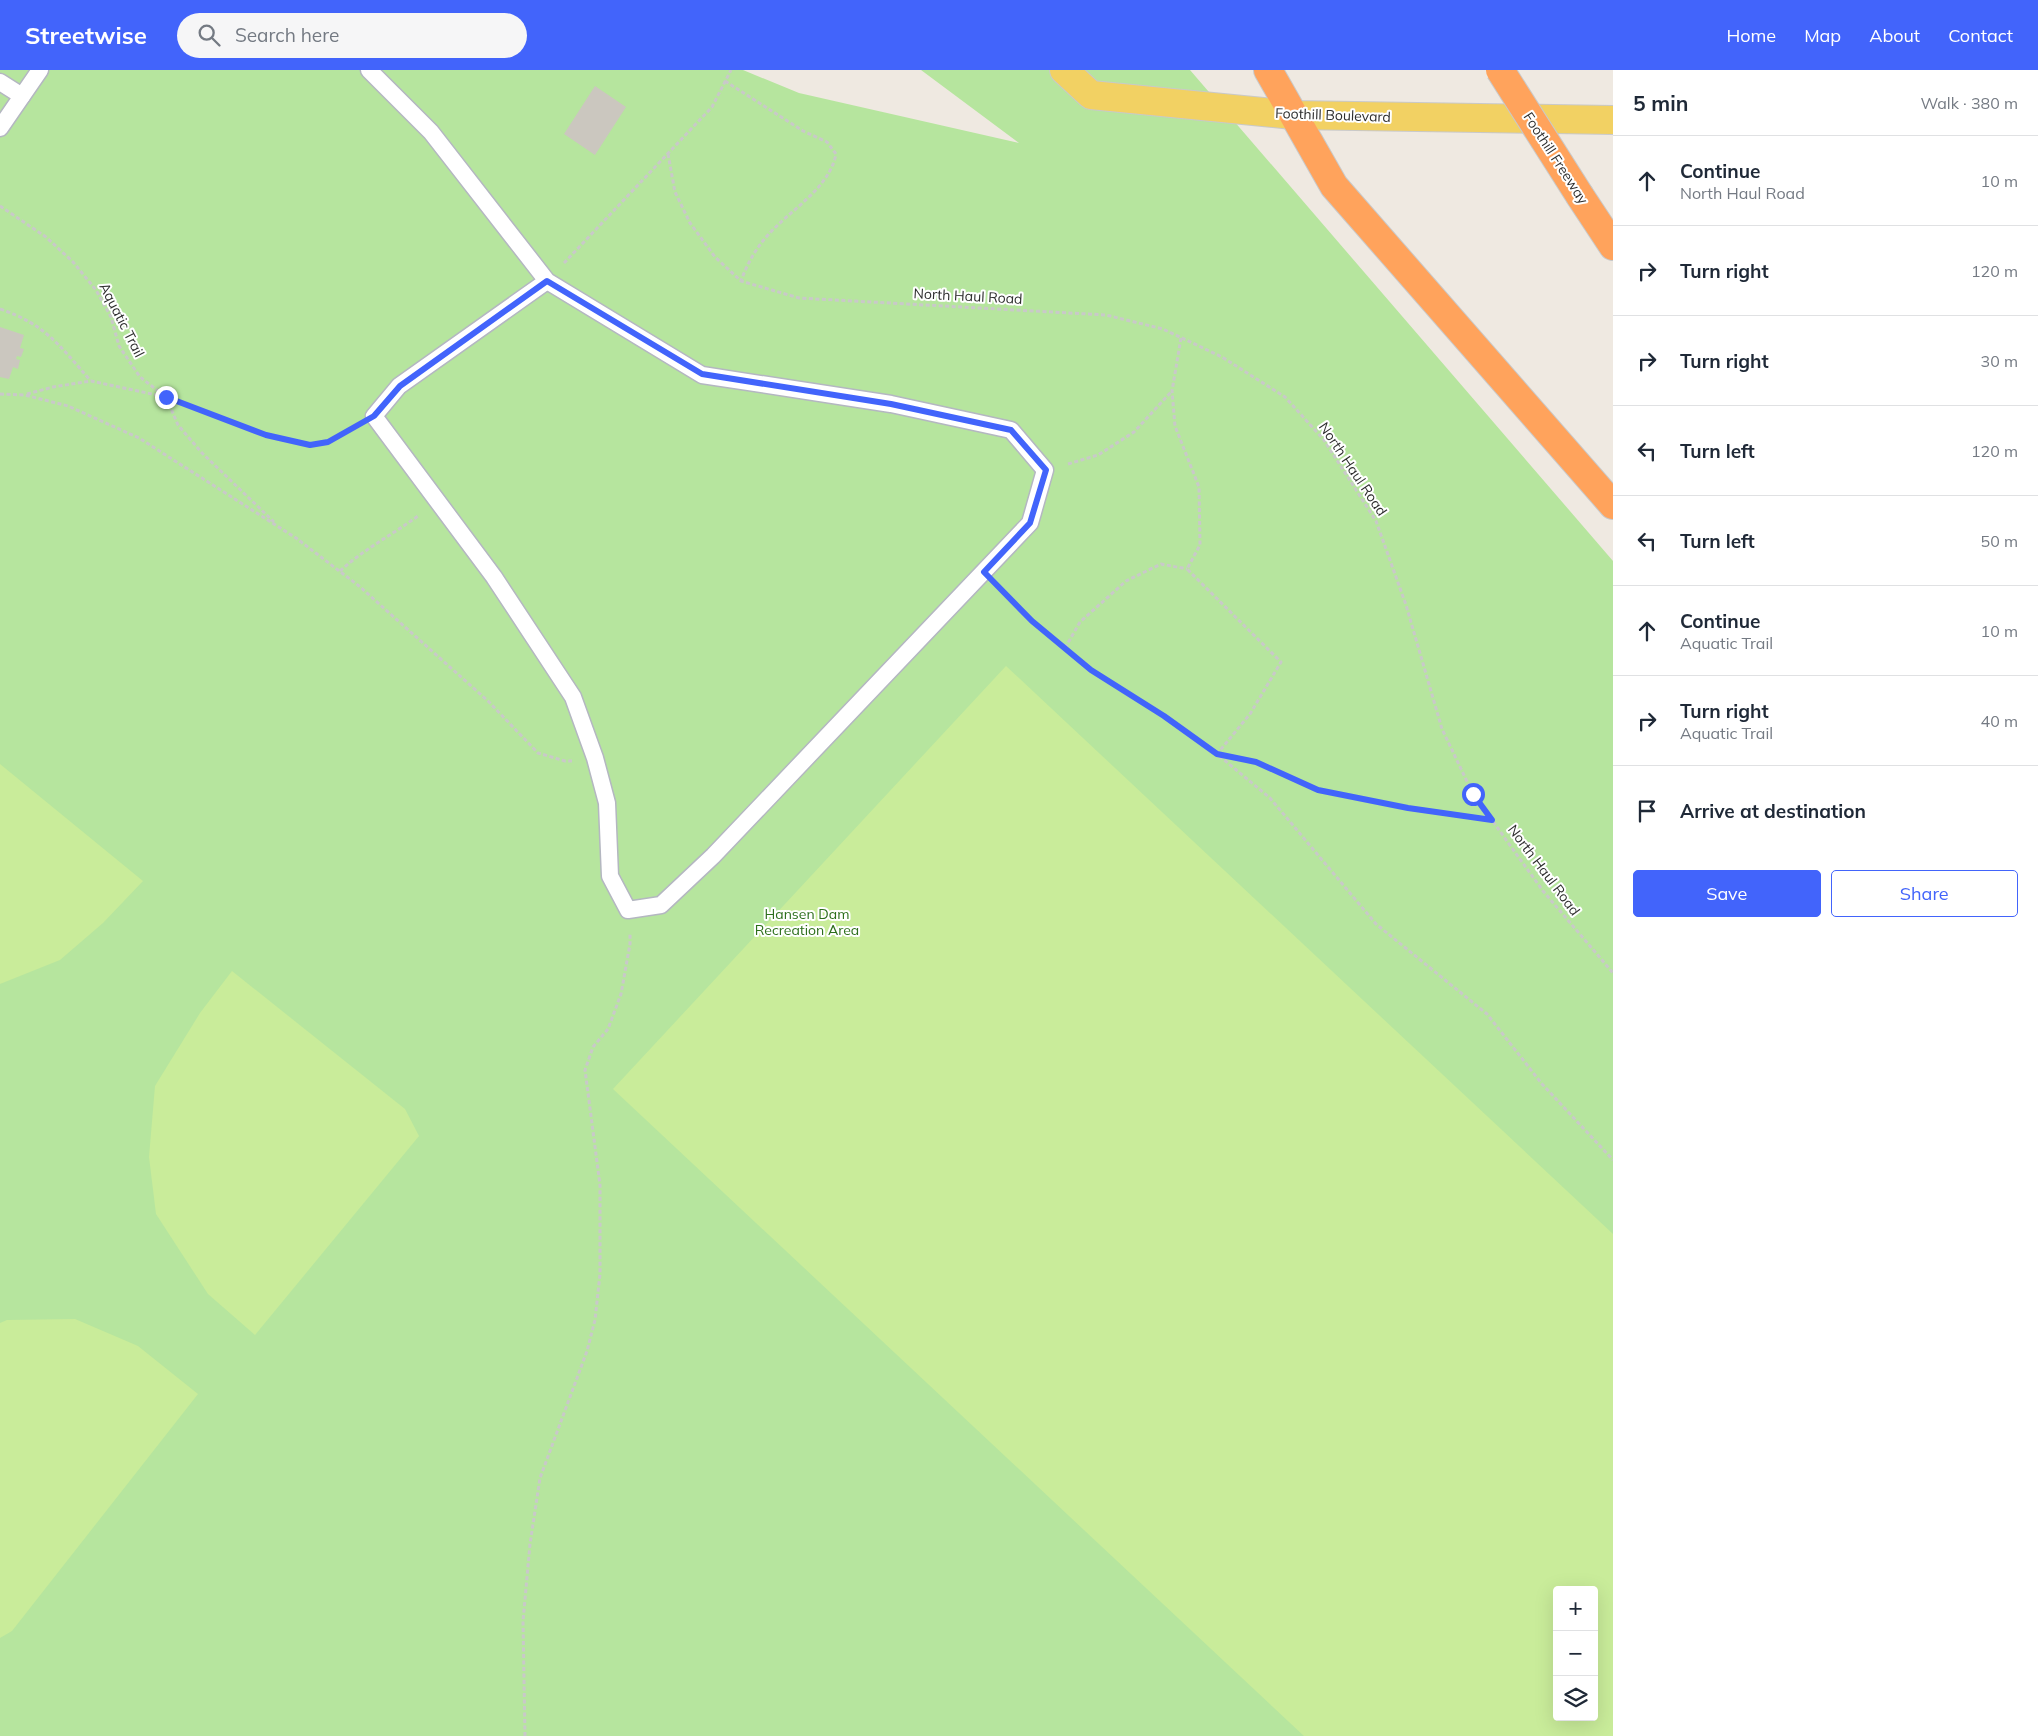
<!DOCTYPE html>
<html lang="en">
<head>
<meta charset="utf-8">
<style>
  body { margin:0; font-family:Mulish,sans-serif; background:#f6f6f7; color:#1f2937 }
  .controls { position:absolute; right:15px; bottom:15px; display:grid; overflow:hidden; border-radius:5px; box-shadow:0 5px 20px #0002 }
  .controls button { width:45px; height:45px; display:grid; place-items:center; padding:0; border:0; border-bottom:1px solid #e0e1e3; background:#fff; color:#1f2937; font:25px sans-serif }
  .stop { position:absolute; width:15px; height:15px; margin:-11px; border:4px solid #4264fb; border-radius:50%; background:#fff }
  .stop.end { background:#4264fb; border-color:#fff; box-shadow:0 1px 5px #0008 }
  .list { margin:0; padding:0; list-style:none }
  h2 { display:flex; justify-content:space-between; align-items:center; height:65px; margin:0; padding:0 20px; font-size:21px }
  h2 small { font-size:16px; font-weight:400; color:#747a83 }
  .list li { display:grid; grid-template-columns:32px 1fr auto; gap:15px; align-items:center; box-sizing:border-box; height:90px; padding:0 20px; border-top:1px solid #e0e1e3 }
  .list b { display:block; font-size:19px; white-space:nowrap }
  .list p { margin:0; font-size:16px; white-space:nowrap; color:#747a83 }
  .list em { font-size:16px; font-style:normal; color:#747a83 }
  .actions { display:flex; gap:10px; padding:15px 20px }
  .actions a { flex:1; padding:11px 0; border:1px solid #4264fb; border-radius:5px; text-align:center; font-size:18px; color:#4264fb }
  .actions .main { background:#4264fb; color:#fff }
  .icon { flex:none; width:28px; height:28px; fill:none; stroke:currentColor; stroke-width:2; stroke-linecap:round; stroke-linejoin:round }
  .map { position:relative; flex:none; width:1613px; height:1666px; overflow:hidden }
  header { display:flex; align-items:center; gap:30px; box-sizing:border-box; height:70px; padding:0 25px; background:#4264fb; color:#fff }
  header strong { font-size:24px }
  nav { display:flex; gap:28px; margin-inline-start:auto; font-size:18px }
  .search { width:350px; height:45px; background:#f6f6f7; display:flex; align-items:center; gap:12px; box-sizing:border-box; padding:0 18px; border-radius:28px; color:#747a83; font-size:19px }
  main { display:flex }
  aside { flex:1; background:#fff }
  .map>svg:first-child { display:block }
  .green { fill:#b6e59e; fill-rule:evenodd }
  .pitch { fill:#c9ec9a; fill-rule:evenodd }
  .building { fill:#cbc7bf }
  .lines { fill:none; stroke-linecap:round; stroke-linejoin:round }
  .service-casing { stroke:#b4b7c1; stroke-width:19 }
  .primary-casing { stroke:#c9c9c9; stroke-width:30 }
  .motorway-casing { stroke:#c9c9c9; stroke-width:30 }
  .path { stroke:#c9c9c9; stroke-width:3; stroke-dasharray:4 2.5; stroke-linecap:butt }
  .service { stroke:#fff; stroke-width:16 }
  .primary { stroke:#f2d163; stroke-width:28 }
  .motorway { stroke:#ffa35c; stroke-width:28 }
  .motorway-bridge-casing { stroke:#c9c9c9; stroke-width:30; stroke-linecap:butt }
  .motorway-bridge { stroke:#ffa35c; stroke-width:28 }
  .route { stroke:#4264fb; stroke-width:6 }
  .labels { text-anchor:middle; stroke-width:4; stroke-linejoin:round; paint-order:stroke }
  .street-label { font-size:14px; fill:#2e2e2e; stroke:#fff }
  .park-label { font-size:14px; fill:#2c6e1b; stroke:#fff }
</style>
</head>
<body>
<header>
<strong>Streetwise</strong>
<div class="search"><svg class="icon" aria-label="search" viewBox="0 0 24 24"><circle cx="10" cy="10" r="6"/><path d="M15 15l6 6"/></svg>Search here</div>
<nav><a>Home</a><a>Map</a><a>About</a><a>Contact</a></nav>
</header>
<main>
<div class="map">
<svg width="1613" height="1666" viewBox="0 0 1613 1666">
  <rect width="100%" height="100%" fill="#efe9e1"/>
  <path class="green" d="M0,0H743L799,23L1019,73L921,0H1190L1613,491V1666H0ZM1557,1520H1594V1647H1557Z"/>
  <g class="pitch">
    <path d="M1006,596L1613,1164V1666H1304L613,1019ZM1557,1520H1594V1647H1557Z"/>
    <polygon points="0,694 143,811 103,853 60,890 0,914"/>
    <polygon points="232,901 405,1039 419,1066 255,1265 208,1224 156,1144 149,1087 155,1016 200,943"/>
    <polygon points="75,1249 138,1276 198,1324 12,1561 0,1568 0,1253 7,1250"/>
  </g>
  <g class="building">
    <polygon points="595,16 626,37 595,85 564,64"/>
    <polygon points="0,257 24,265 20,278 24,279 21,287 17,286 16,289 20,290 18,299 13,297 9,309 0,307"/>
  </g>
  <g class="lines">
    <defs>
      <g id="service">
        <polyline points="369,0 431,62 547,211 702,305 891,334 1011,360 1045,400 1030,453 713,786 661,835 628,840 610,806 607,733 595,688 573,627 494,507 374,346 399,316 547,211"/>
        <polyline points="0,12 22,26"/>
        <polyline points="0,58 40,0"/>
      </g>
      <polyline id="primary" points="1064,0 1091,25 1293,45 1613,50"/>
      <g id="motorway">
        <polyline points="1268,0 1334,116 1613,435"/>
        <polyline points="1580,126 1613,176"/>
      </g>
    </defs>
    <use href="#service" class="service-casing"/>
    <use href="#primary" class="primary-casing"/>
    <use href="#motorway" class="motorway-casing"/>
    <g class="path">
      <path d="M725,11L803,61L827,72L836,84C829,119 791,139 768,165C756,178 747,194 741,211"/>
      <polyline points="668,84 675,122 690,153 715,187 741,211 799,228 1106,245 1163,259 1222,287 1285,327 1324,370 1376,451 1406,535 1442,659 1473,724 1543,821 1613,903"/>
      <polyline points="0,136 46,167 73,192 96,220 111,247 119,276 140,307 166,327 266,365 310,375 328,372 354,357"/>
      <polyline points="564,193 712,37 731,0"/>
      <path d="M0,239C45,254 60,276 90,310"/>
      <polyline points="1181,268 1172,321 1175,356 1199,417 1200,475 1187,499 1281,592 1250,644 1217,684 1270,728 1376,854 1487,944 1542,1014 1613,1090"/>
      <polyline points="0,324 25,325 68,336 139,368 296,468 359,516 488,631 538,683 565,691 572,691"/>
      <polyline points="27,324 53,317 91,311 166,327 178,355 202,383 274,452"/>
      <polyline points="1068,394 1098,385 1134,362 1172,321"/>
      <path d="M340,501C364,479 392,465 418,446"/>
      <polyline points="1001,520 1032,551 1091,600 1164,645 1217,684 1256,692 1318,720 1408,738 1492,750"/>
      <polyline points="1065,578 1080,552 1126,511 1161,494 1187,499"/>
      <polyline points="525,1666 523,1551 530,1474 540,1408 587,1281 595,1250 600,1204 600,1115 585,1000 593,977 608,959 621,924 630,874 630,864"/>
    </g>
    <use href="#service" class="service"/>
    <use href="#primary" class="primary"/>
    <use href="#motorway" class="motorway"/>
    <defs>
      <polyline id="motorway-bridge" points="1500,0 1580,126"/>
    </defs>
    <use href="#motorway-bridge" class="motorway-bridge-casing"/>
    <use href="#motorway-bridge" class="motorway-bridge"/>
  </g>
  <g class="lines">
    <polyline class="route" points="166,327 266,365 310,375 328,372 374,346 400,316 547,211 702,304 891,334 1011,360 1046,400 1030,453 984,502 1032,551 1091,600 1164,646 1217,684 1256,692 1318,720 1408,738 1492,750 1473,724"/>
  </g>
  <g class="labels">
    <g class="street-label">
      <text transform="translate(1333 45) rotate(2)" y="5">Foothill Boulevard</text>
      <text transform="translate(1556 88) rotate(57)" y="5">Foothill Freeway</text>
      <text transform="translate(968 226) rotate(3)" y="5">North Haul Road</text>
      <text transform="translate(122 250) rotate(63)" y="5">Aquatic Trail</text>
      <text transform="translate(1353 399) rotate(56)" y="5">North Haul Road</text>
      <text transform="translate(1544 800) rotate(53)" y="5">North Haul Road</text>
    </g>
    <g class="park-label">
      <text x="807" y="849">Hansen Dam<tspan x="807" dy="16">Recreation Area</tspan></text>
    </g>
  </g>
</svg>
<div class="controls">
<button>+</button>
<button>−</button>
<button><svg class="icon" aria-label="layers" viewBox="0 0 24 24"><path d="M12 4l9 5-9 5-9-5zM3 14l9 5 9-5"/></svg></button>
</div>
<div class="stop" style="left:1473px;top:724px"></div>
<div class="stop end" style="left:166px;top:327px"></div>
</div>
<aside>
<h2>5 min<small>Walk · 380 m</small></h2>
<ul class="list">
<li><svg class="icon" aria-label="ahead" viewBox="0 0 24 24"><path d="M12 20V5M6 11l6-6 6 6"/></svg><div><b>Continue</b><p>North Haul Road</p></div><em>10 m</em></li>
<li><svg class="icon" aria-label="right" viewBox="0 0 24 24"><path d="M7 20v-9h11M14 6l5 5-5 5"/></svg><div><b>Turn right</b></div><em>120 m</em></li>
<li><svg class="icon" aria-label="right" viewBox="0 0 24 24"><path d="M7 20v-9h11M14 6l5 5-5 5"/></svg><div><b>Turn right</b></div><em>30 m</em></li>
<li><svg class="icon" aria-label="left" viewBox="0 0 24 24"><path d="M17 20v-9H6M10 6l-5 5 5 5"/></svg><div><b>Turn left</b></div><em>120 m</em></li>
<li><svg class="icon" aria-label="left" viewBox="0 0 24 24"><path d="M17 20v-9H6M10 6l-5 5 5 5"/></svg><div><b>Turn left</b></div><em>50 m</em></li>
<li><svg class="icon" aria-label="ahead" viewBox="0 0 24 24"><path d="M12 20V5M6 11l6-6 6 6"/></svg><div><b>Continue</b><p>Aquatic Trail</p></div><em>10 m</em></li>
<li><svg class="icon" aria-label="right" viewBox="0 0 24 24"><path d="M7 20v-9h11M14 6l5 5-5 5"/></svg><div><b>Turn right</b><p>Aquatic Trail</p></div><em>40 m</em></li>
<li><svg class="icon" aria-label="arrive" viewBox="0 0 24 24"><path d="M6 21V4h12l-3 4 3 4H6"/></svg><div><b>Arrive at destination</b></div></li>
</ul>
<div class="actions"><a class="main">Save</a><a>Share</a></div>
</aside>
</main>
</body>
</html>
